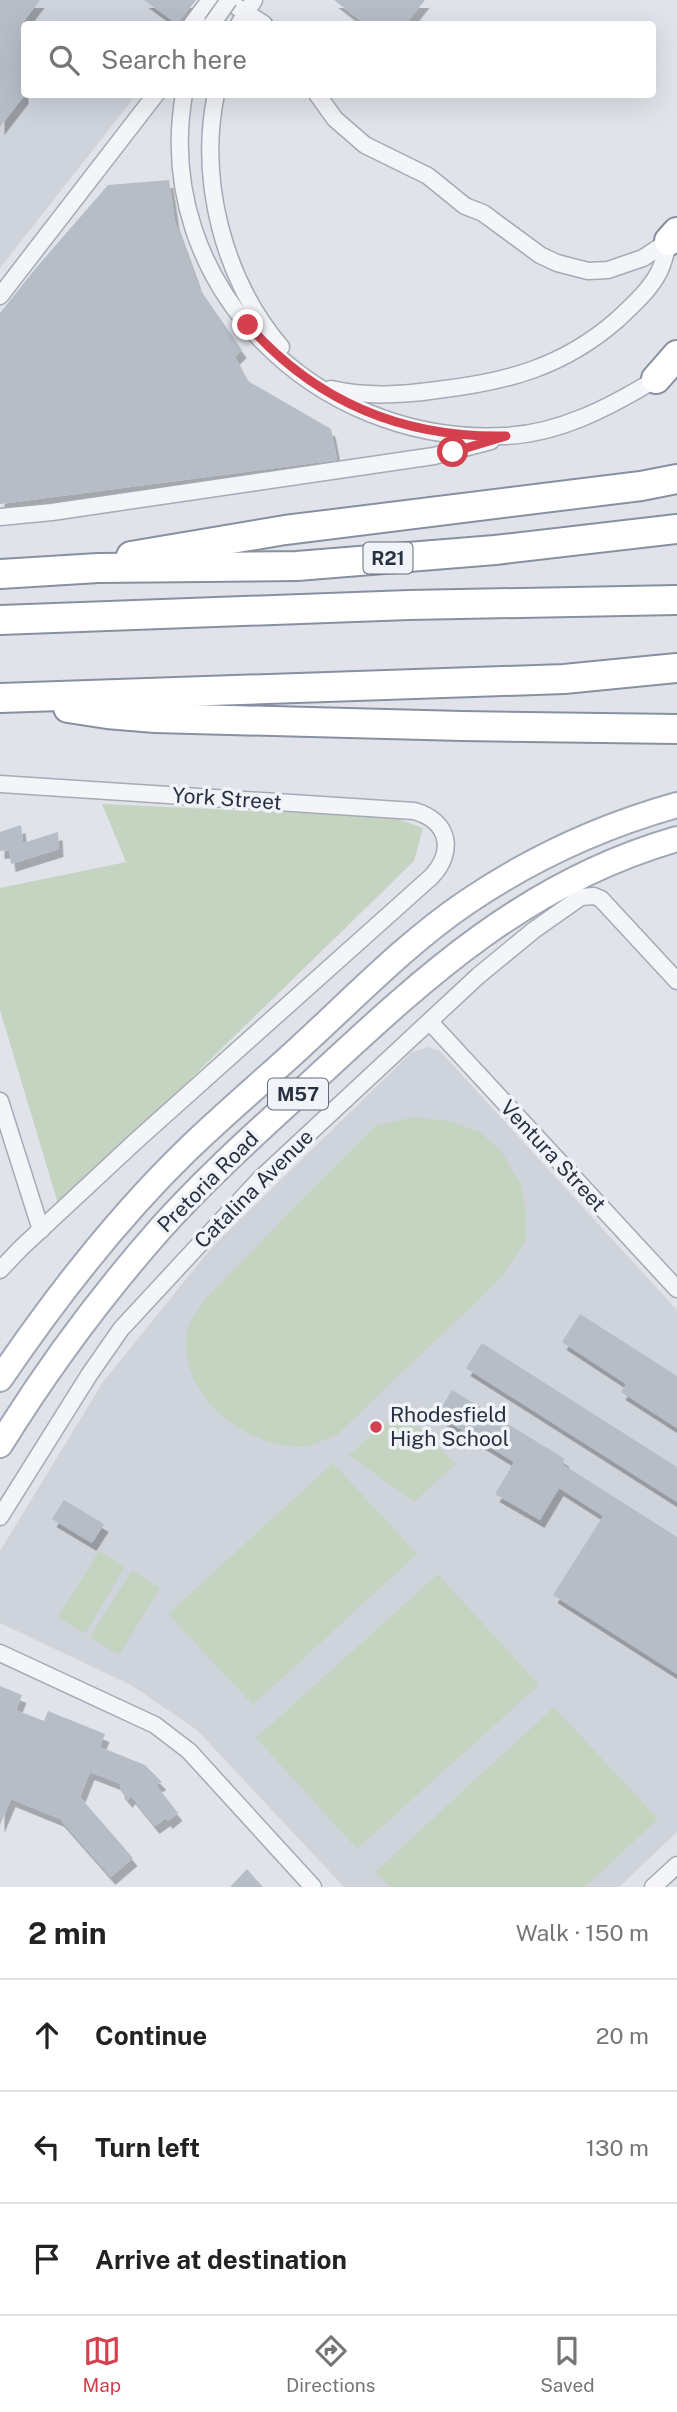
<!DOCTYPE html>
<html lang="en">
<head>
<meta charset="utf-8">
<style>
  body { margin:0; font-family:"Public Sans",sans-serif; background:#f6f6f6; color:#222 }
  .stop { position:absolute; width:21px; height:21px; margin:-16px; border:5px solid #d5404f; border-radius:50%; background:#fff }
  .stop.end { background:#d5404f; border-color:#fff; box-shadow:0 2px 7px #0008 }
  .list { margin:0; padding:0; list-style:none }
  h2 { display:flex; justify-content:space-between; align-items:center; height:91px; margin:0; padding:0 28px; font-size:30px }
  h2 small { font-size:23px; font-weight:400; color:#767676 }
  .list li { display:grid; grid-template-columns:46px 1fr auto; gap:21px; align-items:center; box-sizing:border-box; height:112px; padding:0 28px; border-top:2px solid #e0e0e0 }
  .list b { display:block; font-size:26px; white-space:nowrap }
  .list em { font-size:23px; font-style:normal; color:#767676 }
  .icon { flex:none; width:38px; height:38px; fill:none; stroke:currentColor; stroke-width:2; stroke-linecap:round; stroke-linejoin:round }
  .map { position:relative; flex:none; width:677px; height:1887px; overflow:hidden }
  .search { position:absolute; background:#fff; box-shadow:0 7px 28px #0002; left:21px; right:21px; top:21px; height:77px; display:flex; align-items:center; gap:18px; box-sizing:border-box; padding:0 24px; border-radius:7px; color:#767676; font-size:26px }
  .sheet { height:427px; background:#fff }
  nav { display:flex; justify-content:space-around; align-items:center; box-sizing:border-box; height:98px; border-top:2px solid #e0e0e0; background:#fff; font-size:19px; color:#767676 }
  nav a { display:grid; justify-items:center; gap:4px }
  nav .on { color:#d5404f }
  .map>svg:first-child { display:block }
  .built { fill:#ced3dc }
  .green { fill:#c5d4c1 }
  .building { fill:#b7bdc7; filter:url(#shadow) }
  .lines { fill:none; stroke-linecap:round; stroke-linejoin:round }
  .street-casing { stroke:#a5aab4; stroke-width:19 }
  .primary-casing { stroke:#9fa7b6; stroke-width:28 }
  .highway-casing { stroke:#8790a1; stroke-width:32 }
  .street { stroke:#f3f5f8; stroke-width:16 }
  .primary { stroke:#fff; stroke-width:24 }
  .highway { stroke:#fff; stroke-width:28 }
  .street-bridge-casing { stroke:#a5aab4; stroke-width:19; stroke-linecap:butt }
  .street-bridge { stroke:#f3f5f8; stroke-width:16 }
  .route { stroke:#d5404f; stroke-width:9 }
  .poi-dot { fill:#d5404f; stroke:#f0f3f7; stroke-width:2.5 }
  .labels { text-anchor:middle; stroke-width:7; stroke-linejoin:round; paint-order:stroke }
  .shield { fill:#f0f3f7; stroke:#646a78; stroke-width:2 }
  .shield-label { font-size:19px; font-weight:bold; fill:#283042 }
  .street-label { font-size:21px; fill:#283042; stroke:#f0f3f7 }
  .poi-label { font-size:21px; fill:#283042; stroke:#f0f3f7; text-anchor:start }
</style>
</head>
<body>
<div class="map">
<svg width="677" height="1887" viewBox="0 0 677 1887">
  <defs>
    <filter id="shadow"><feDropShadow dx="4.5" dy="8" stdDeviation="0" flood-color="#0004"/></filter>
  </defs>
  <rect width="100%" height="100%" fill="#e0e4ea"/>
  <g class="built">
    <polygon points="0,0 196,0 177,24 24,24 24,94 136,95 0,268"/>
    <polygon points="428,1047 440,1051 677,1310 677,1832 619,1887 344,1887 197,1730 131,1685 0,1623 0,1551 103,1382 212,1247 411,1053"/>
  </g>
  <g class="green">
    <polygon points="102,804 393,817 423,828 414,861 59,1207 0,1010 0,888 126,862"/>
    <path d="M413,1117L449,1121L480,1132L501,1151L521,1184L526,1213V1241L502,1277L337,1435C326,1439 312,1447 300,1447C242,1446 173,1391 188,1328C191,1319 199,1309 204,1300L375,1126Z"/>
    <polygon points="401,1410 456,1464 414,1502 349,1455"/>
    <polygon points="333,1463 417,1554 253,1705 168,1614"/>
    <polygon points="99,1551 125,1567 85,1634 58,1617"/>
    <polygon points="132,1570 160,1588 119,1655 90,1637"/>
    <polygon points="438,1574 539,1685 357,1849 256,1738"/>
    <polygon points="554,1707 658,1819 585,1887 390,1887 375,1872"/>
  </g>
  <g class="building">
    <polygon points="0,0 40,0 24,21 24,96 0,127"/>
    <polygon points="144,0 196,0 177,24"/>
    <polygon points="334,0 425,0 406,24 365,24"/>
    <polygon points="169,180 175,222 199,288 242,350 235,357 248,381 331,429 337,460 0,504 0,313 35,269 108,185"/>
    <polygon points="21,825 23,843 58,832 59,849 11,864 9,850 0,851 0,832"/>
    <polygon points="580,1314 677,1376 677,1428 621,1392 626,1384 562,1342"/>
    <polygon points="482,1343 677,1467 677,1502 466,1368"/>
    <polygon points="452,1390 565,1459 562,1464 677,1537 677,1674 553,1595 603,1516 559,1488 540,1520 495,1494 514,1462 437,1415"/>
    <polygon points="64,1500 104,1524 92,1543 52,1519"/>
    <polygon points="0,1686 22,1695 16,1710 44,1721 48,1711 105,1734 100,1747 145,1765 162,1782 156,1785 178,1813 168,1821 166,1818 155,1826 131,1796 128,1800 120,1790 121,1784 90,1772 80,1797 133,1858 111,1877 60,1819 11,1799 0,1825"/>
    <polygon points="247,1869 263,1887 230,1887"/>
  </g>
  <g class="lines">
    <defs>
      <g id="street">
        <polyline points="226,0 264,24"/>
        <polyline points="192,24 210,0"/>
        <polyline points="239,24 254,0"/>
        <path d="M184,94C151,285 317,446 504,436C559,434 610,407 656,379"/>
        <path d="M216,94C198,181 224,280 281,347"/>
        <polyline points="317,94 335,119 365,145 428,176 465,206 483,213 540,255 557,263 588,271 608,270 643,258 669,241"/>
        <polyline points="0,296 156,94"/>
        <path d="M331,389C368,397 401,395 437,390C507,382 563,367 617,320C633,305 649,291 659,272C664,262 666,251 669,241"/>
        <polyline points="0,517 52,512 434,456 491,441"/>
        <path d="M0,784L414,811C450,821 455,852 431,877L137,1140L21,1248L0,1270"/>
        <polyline points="430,1022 677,1289"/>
        <polyline points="0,1101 41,1230"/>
        <polyline points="0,1517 89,1375 121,1329 260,1179 478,976 534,930 581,897 594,896 601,899 677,981"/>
        <polyline points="0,1653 155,1725 189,1751 313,1887"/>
        <polyline points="653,1887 677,1865"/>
      </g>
      <g id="primary">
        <path d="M0,1379C55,1298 116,1219 187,1150C222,1116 260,1084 296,1051C351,1001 405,944 467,902C532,858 602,826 677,805"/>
        <path d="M0,1445C47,1369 101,1296 160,1229C208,1175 263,1127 316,1078C427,975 527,882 677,839"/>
      </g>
      <g id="highway">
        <polyline points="669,241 677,232"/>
        <polyline points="656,379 677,355"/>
        <polyline points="131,556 285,530 641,486 677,479"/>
        <polyline points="0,574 98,568 297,566 495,550 677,529"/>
        <polyline points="0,620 409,605 677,600"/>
        <polyline points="0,698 564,679 677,668"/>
        <polyline points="68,708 107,714 155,718 462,726 677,729"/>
      </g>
    </defs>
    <use href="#street" class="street-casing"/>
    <use href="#primary" class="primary-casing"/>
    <use href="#highway" class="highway-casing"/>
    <use href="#street" class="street"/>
    <use href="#primary" class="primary"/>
    <use href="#highway" class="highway"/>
    <defs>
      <polyline id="street-bridge" points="212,24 229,0"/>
    </defs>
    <use href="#street-bridge" class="street-bridge-casing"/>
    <use href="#street-bridge" class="street-bridge"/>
  </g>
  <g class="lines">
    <path class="route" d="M248,325C317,403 403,438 506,436L453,452"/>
  </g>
  <circle class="poi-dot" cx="376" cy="1427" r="7"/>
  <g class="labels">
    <g class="shield">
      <rect x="363.5" y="542.5" width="49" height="31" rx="5"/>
      <rect x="268" y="1078.5" width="60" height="31" rx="5"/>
    </g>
    <g class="shield-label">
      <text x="388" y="565">R21</text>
      <text x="298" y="1101">M57</text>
    </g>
    <g class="street-label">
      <text transform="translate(227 799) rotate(4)" y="7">York Street</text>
      <text transform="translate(553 1156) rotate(47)" y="7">Ventura Street</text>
      <text transform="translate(208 1182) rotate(-45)" y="7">Pretoria Road</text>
      <text transform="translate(254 1189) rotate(-45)" y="7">Catalina Avenue</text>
    </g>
    <g class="poi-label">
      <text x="390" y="1422">Rhodesfield<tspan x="390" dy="24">High School</tspan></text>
    </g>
  </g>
</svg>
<div class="stop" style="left:453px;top:452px"></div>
<div class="stop end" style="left:248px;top:325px"></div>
<div class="search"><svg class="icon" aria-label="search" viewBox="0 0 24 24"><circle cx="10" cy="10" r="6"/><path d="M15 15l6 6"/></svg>Search here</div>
</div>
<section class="sheet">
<h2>2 min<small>Walk · 150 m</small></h2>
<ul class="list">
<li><svg class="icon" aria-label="ahead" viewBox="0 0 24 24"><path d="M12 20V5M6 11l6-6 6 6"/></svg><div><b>Continue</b></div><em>20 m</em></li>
<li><svg class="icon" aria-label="left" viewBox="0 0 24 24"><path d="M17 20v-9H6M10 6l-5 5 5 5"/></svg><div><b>Turn left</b></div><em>130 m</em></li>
<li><svg class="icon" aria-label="arrive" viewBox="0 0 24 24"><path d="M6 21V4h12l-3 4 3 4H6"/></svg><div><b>Arrive at destination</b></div></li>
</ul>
</section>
<nav>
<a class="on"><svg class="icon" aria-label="map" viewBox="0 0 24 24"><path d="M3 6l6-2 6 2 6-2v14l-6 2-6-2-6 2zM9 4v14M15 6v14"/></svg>Map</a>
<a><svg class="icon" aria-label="directions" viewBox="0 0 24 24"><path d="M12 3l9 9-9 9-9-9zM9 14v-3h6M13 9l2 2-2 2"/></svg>Directions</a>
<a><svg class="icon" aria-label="saved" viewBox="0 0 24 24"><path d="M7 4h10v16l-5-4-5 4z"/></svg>Saved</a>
</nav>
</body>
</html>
